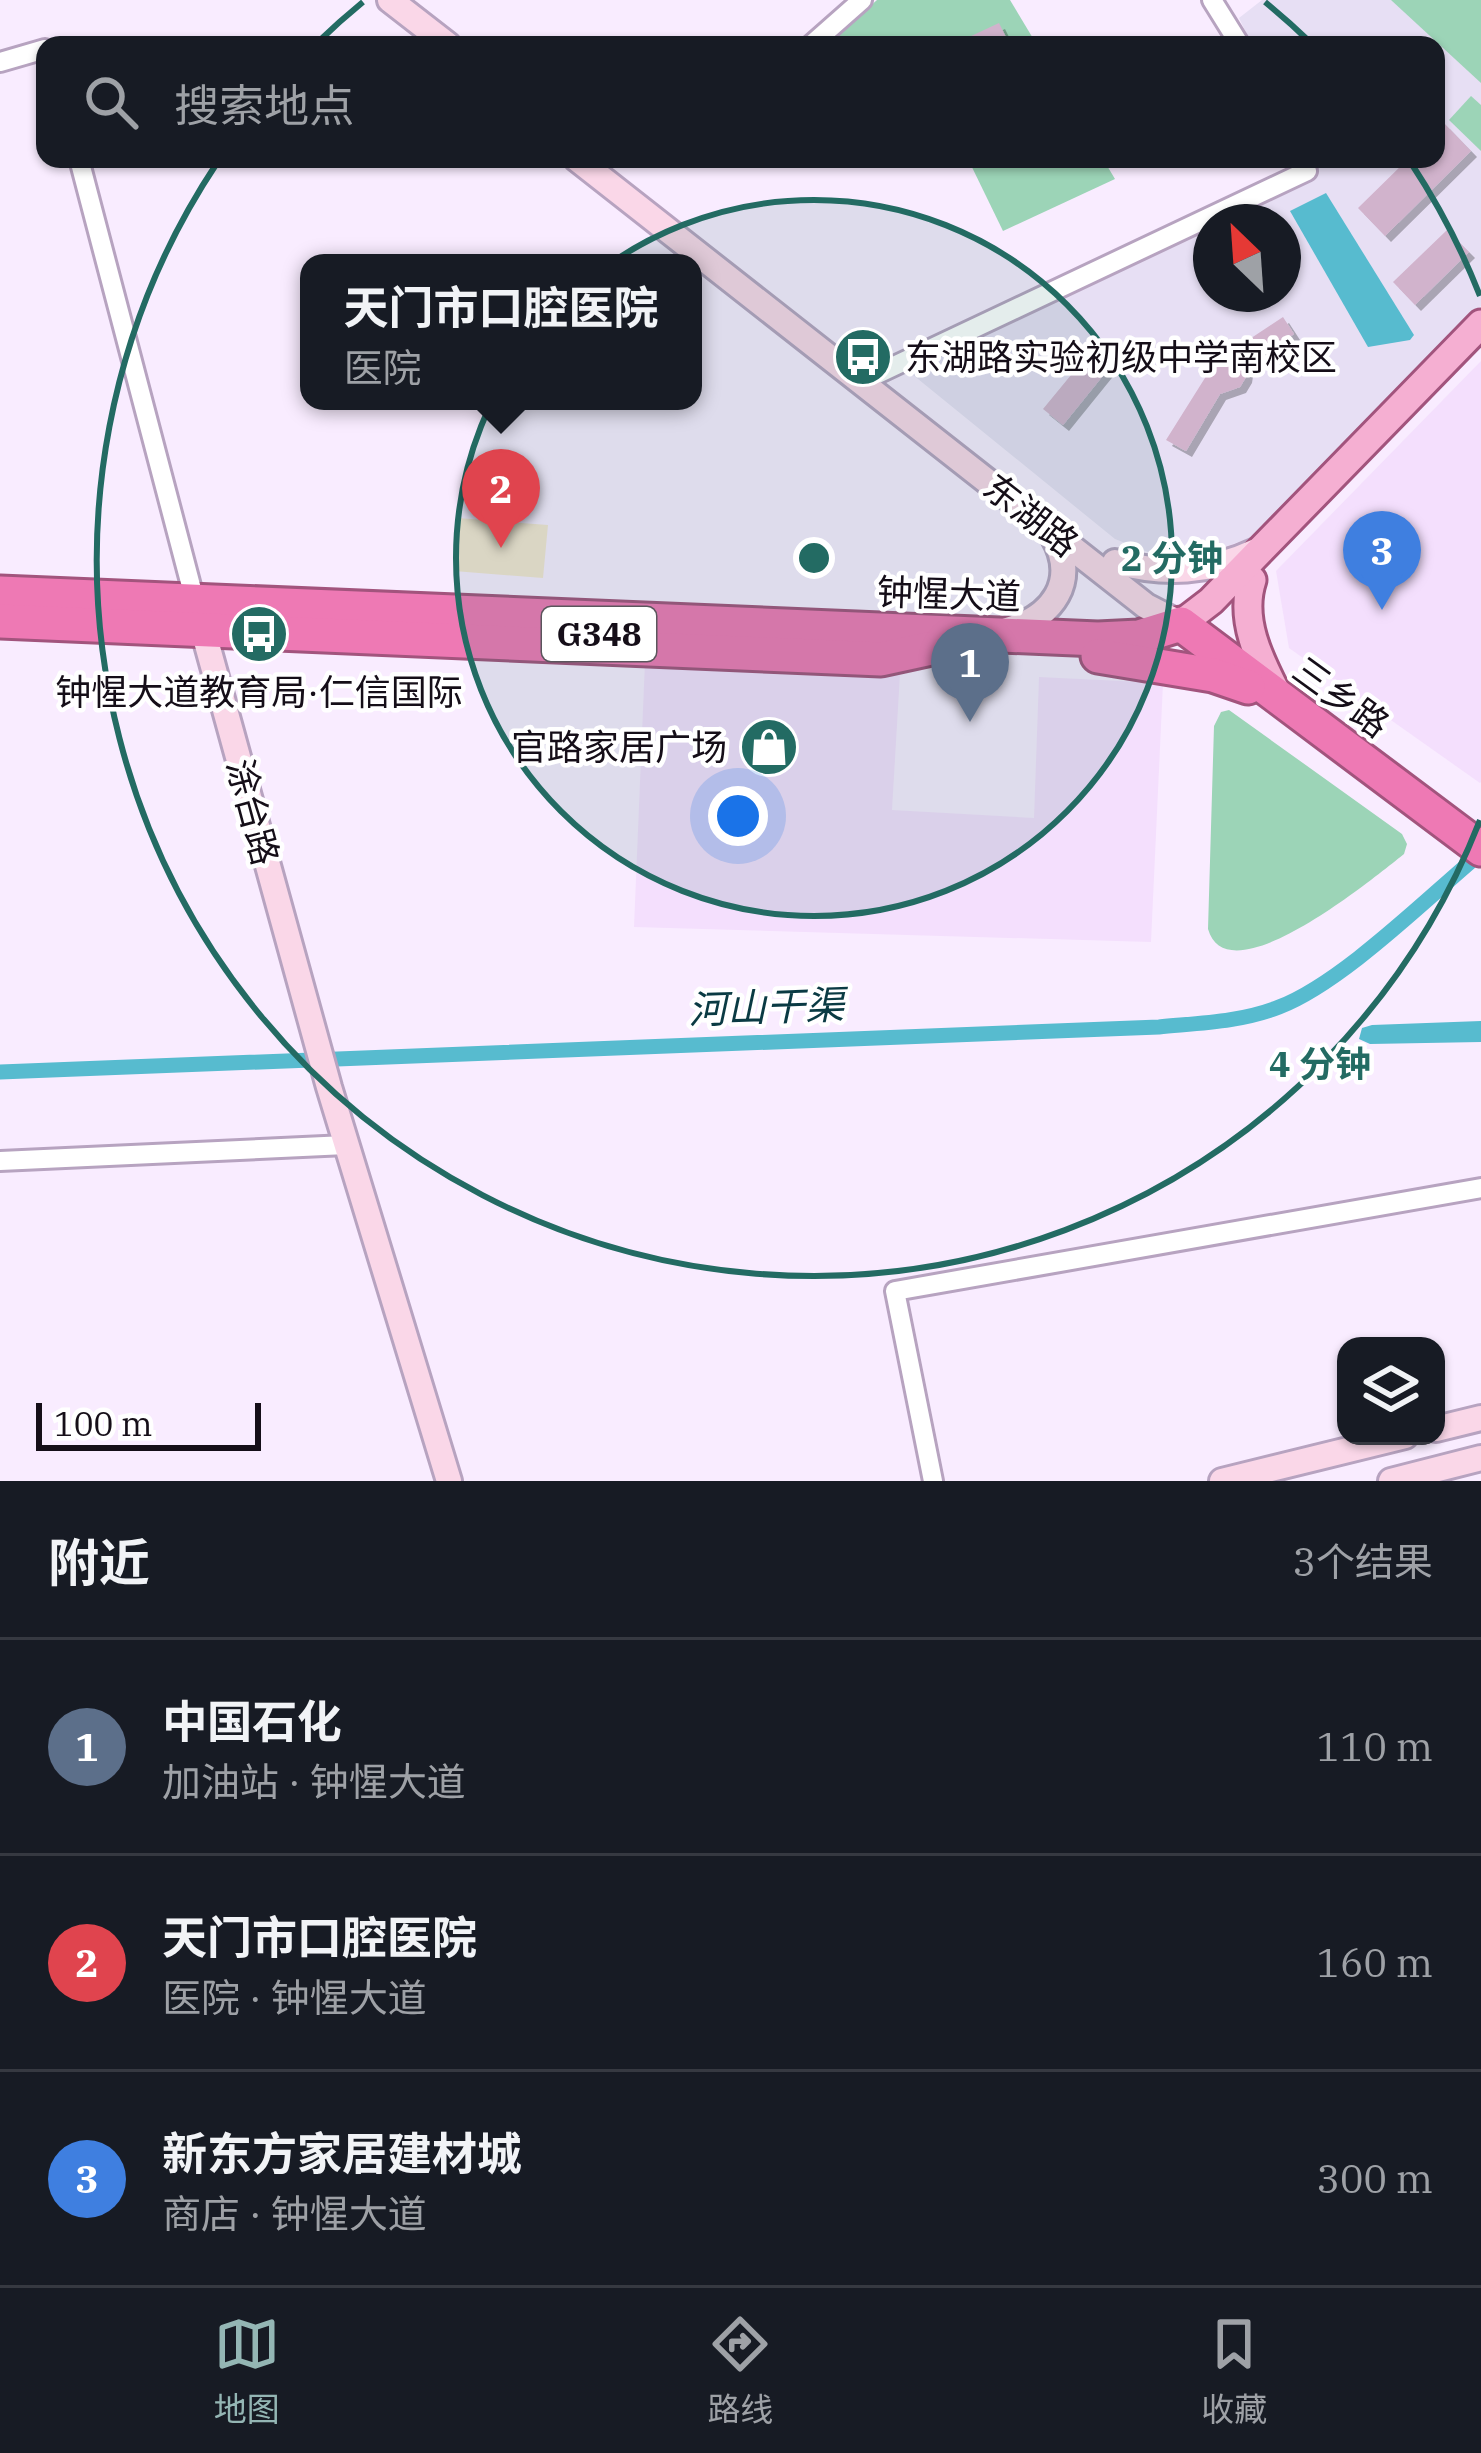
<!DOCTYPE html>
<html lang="zh">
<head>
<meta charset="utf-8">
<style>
  body { margin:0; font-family:"IBM Plex Serif","Noto Sans SC",serif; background:#20242c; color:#f1f3f6 }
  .controls { position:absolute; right:36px; bottom:36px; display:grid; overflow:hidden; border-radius:24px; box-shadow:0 3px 9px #0004 }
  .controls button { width:108px; height:108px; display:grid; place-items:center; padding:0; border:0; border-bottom:3px solid #363941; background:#171b24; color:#f1f3f6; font:60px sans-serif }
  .compass { position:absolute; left:1193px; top:204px; width:108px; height:108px; border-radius:50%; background:#171b24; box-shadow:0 3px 9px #0004; rotate:335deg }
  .scale { position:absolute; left:36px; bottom:30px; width:225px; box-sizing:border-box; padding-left:12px; border:6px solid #150e18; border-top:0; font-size:33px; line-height:42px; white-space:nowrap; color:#150e18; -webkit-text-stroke:9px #fff; paint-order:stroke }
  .you { position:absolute; left:738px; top:816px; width:42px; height:42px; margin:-30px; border:9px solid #fff; border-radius:50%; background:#1a73e8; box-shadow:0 0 0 18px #1a73e833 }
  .badge { display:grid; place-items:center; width:78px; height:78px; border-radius:50%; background:#94b6b4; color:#fff; font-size:39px; font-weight:700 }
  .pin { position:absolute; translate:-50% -99px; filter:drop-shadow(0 3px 6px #0008) }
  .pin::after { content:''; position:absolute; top:63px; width:42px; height:36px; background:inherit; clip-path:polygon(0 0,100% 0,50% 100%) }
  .popup { position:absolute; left:300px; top:254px; width:402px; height:156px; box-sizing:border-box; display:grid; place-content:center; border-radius:24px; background:#171b24; filter:drop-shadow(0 3px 9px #0005); font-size:39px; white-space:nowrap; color:#9ea1a6 }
  .popup b { font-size:45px; color:#f1f3f6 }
  .popup::after { content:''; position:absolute; left:50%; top:100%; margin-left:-24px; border:24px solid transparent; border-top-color:#171b24 }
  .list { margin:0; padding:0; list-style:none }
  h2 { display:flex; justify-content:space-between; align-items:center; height:156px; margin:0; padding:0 48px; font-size:51px }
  h2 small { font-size:39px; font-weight:400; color:#9ea1a6 }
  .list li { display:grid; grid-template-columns:78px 1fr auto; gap:36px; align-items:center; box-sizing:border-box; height:216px; padding:0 48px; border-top:3px solid #363941 }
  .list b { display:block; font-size:45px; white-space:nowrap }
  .list p { margin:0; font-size:39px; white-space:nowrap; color:#9ea1a6 }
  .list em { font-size:39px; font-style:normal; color:#9ea1a6 }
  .icon { flex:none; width:66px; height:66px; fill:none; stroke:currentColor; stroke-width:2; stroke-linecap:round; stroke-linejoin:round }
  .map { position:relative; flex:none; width:1481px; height:1481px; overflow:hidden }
  .search { position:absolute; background:#171b24; box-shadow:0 3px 9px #0004; left:36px; right:36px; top:36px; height:132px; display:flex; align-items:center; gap:30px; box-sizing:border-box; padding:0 42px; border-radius:24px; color:#9ea1a6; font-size:45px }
  .sheet { height:804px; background:#171b24 }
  nav { display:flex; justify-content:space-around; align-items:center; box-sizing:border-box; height:168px; border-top:3px solid #363941; background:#171b24; font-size:33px; color:#9ea1a6 }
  nav a { display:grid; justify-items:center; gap:6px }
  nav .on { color:#94b6b4 }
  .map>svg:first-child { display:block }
  .built { fill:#f4dffd }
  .education { fill:#e7dff4; fill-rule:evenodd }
  .medical { fill:#f4e5d2 }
  .green { fill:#9cd4b7 }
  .water { fill:#57bbcf }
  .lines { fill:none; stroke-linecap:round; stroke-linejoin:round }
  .canal { stroke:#57bbcf; stroke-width:15 }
  .building { fill:#d1b3cc; filter:url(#shadow) }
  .street-casing { stroke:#b7a3c0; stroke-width:24 }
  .secondary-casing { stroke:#b7a3c0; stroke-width:30 }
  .primary-casing { stroke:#a2547d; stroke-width:33 }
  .highway-casing { stroke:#a2547d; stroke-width:39 }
  .street { stroke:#fff; stroke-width:18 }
  .secondary { stroke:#fad7e8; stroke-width:24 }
  .primary { stroke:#f5afd2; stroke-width:27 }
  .highway { stroke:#ee79b4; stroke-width:33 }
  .ring { fill:none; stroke:#236b63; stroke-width:6 }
  .labels { text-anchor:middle; stroke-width:9; stroke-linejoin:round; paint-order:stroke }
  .shield { fill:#fff; stroke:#5b565d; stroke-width:3 }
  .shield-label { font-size:33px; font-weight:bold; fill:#150e18 }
  .poi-label { font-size:36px; fill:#150e18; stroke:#fff; text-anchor:start }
  .street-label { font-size:36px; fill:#150e18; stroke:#fff }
  .water-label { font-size:39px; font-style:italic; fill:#0a3a43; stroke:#fff }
  .centre { fill:#236b63; stroke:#fff; stroke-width:6 }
  .ring-label { font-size:36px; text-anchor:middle; font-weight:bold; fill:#236b63; stroke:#fff; stroke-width:9; stroke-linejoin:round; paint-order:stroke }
</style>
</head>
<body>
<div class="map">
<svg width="1481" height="1481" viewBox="0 0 1481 1481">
  <defs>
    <filter id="shadow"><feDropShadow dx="6" dy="6" stdDeviation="0" flood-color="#0004"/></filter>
  </defs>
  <rect width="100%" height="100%" fill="#f9ecff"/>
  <g class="built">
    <polygon points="1481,361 1481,782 1480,783 1289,648 1276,571"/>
    <polygon points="645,661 900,674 892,810 1034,818 1039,677 1163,683 1151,942 634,927"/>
  </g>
  <path class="education" d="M1262,0H1481V306L1256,536L1204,554L1158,556L1115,539L902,366L1312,173L1306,159H1436V45H1252L1239,18ZM1211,222H1283V294H1211Z"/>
  <polygon class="medical" points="458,518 548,525 543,578 454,571"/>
  <g class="green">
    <polygon points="877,0 1010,0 1037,45 827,45"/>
    <polygon points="1391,0 1481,0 1481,83"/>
    <polygon points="1471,96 1481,105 1481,151 1449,120"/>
    <polygon points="968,159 1103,159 1115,179 1003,231"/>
    <path d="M1229,710L1402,834L1407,844L1404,854C1375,877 1228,999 1208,929L1214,726L1221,712Z"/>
  </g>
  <g class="water">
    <polygon points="1326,193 1414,335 1410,340 1368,347 1290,211"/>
    <polygon points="1481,1021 1481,1042 1370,1044 1359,1039 1362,1028 1372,1025"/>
  </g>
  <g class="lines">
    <path class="canal" d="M0,1072L1159,1027C1200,1023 1241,1022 1279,1007C1342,983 1427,898 1481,853"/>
  </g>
  <g class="building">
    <polygon points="999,23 1010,45 952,45"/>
    <polygon points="1444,123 1471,151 1385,236 1358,208 1408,159 1436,159 1436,131"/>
    <polygon points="1447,230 1469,252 1415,305 1393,282"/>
    <polygon points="1283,317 1294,334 1248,364 1246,377 1240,387 1220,394 1186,451 1166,440 1215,362"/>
    <polygon points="1099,341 1118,357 1063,425 1043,409"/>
  </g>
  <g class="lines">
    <defs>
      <g id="street">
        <polyline points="1212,0 1240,45"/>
        <polyline points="811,45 862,0"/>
        <polyline points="0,62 45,49"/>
        <polyline points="79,159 195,601"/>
        <polyline points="873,376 1307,171 1301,159"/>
        <polyline points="0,1161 346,1145"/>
        <polyline points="933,1481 895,1291 1481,1188"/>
      </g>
      <g id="secondary">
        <polyline points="390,0 448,45"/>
        <polyline points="577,159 1146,606 1181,624"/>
        <path d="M1115,562C1165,575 1209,573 1256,551"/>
        <polyline points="200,619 329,1087 449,1481"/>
        <path d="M1007,630C1053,617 1079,581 1053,536"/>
        <polyline points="1436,1429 1481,1418"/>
        <polyline points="1222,1481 1405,1436"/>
        <polyline points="1391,1481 1481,1458"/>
      </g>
      <g id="primary">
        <path d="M1252,580C1239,619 1259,659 1277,694"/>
        <polyline points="1181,624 1211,601 1481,324"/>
      </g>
      <g id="highway">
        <polyline points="0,593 1098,639 1139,637 1181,624 1481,849"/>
        <polyline points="0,621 881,659 927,649"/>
        <polyline points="1098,656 1213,675 1248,687"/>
      </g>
    </defs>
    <use href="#street" class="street-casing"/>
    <use href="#secondary" class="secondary-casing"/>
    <use href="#primary" class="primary-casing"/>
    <use href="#highway" class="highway-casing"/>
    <use href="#street" class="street"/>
    <use href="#secondary" class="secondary"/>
    <use href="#primary" class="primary"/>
    <use href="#highway" class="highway"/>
  </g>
  <circle cx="814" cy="558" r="358" fill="#236b63" fill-opacity=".12"/>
  <g class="ring">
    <circle cx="814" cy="558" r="358"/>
    <path d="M1480 820A716 716 0 1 1 217 163M317 43A716 716 0 0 1 363 2M1265 2A716 716 0 0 1 1311 43M1411 163A716 716 0 0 1 1480 296"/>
  </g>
  <defs>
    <symbol id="bus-disc" viewBox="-11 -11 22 22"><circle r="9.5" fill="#236b63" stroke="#fff"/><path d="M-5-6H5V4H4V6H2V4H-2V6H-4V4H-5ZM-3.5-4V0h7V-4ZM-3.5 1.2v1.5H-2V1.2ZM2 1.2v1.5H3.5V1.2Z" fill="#fff"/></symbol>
    <symbol id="shop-disc" viewBox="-11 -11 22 22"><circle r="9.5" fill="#236b63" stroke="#fff"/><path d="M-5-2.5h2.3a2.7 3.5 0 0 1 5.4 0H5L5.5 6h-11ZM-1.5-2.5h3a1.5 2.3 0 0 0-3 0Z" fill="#fff"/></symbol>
  </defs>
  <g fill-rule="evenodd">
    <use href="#bus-disc" x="830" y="324" width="66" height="66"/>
    <use href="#bus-disc" x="226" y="601" width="66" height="66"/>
    <use href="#shop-disc" x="736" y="714" width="66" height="66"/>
  </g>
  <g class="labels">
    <rect class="shield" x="542" y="607" width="114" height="54" rx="9"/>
    <g class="shield-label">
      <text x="599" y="646">G348</text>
    </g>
    <g class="poi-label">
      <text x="905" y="370">东湖路实验初级中学南校区</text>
      <text x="259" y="705" text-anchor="middle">钟惺大道教育局·仁信国际</text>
      <text x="727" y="760" text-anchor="end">官路家居广场</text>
    </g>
    <g class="street-label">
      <text transform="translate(1031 515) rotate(38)" y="13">东湖路</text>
      <text transform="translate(949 594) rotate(2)" y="13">钟惺大道</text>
      <text transform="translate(1341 697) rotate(36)" y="13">三乡路</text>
      <text transform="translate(253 812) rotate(75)" y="13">涂台路</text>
    </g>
    <g class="water-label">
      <text transform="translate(766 1007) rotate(-2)" y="14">河山干渠</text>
    </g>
  </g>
  <circle cx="814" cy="558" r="18" class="centre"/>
  <g class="ring-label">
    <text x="1172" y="571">2 分钟</text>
    <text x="1320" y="1077">4 分钟</text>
  </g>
</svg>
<div class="controls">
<button><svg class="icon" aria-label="layers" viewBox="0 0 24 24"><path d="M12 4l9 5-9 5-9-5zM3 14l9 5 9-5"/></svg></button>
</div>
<svg class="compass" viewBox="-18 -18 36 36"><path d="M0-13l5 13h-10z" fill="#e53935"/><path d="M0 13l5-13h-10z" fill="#9ea1a6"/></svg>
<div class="scale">100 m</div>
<div class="you"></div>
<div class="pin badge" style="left:970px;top:722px;background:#5c6f8a">1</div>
<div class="pin badge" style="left:501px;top:548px;background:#e0444e">2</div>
<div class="popup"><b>天门市口腔医院</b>医院</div>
<div class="pin badge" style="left:1382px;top:610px;background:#3f7fe0">3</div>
<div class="search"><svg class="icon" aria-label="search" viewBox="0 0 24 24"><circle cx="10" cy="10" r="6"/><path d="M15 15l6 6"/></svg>搜索地点</div>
</div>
<section class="sheet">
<h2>附近<small>3个结果</small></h2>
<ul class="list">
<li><span class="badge" style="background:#5c6f8a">1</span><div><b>中国石化</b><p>加油站 · 钟惺大道</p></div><em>110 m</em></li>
<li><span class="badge" style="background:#e0444e">2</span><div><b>天门市口腔医院</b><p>医院 · 钟惺大道</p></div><em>160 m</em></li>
<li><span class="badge" style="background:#3f7fe0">3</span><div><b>新东方家居建材城</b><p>商店 · 钟惺大道</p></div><em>300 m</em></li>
</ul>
</section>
<nav>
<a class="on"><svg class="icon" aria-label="map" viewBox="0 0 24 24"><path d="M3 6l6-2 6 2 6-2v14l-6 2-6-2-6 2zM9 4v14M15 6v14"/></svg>地图</a>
<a><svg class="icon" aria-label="directions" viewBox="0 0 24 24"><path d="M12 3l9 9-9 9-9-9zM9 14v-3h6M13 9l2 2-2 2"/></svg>路线</a>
<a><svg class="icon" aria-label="saved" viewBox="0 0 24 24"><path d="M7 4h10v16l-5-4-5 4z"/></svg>收藏</a>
</nav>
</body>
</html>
